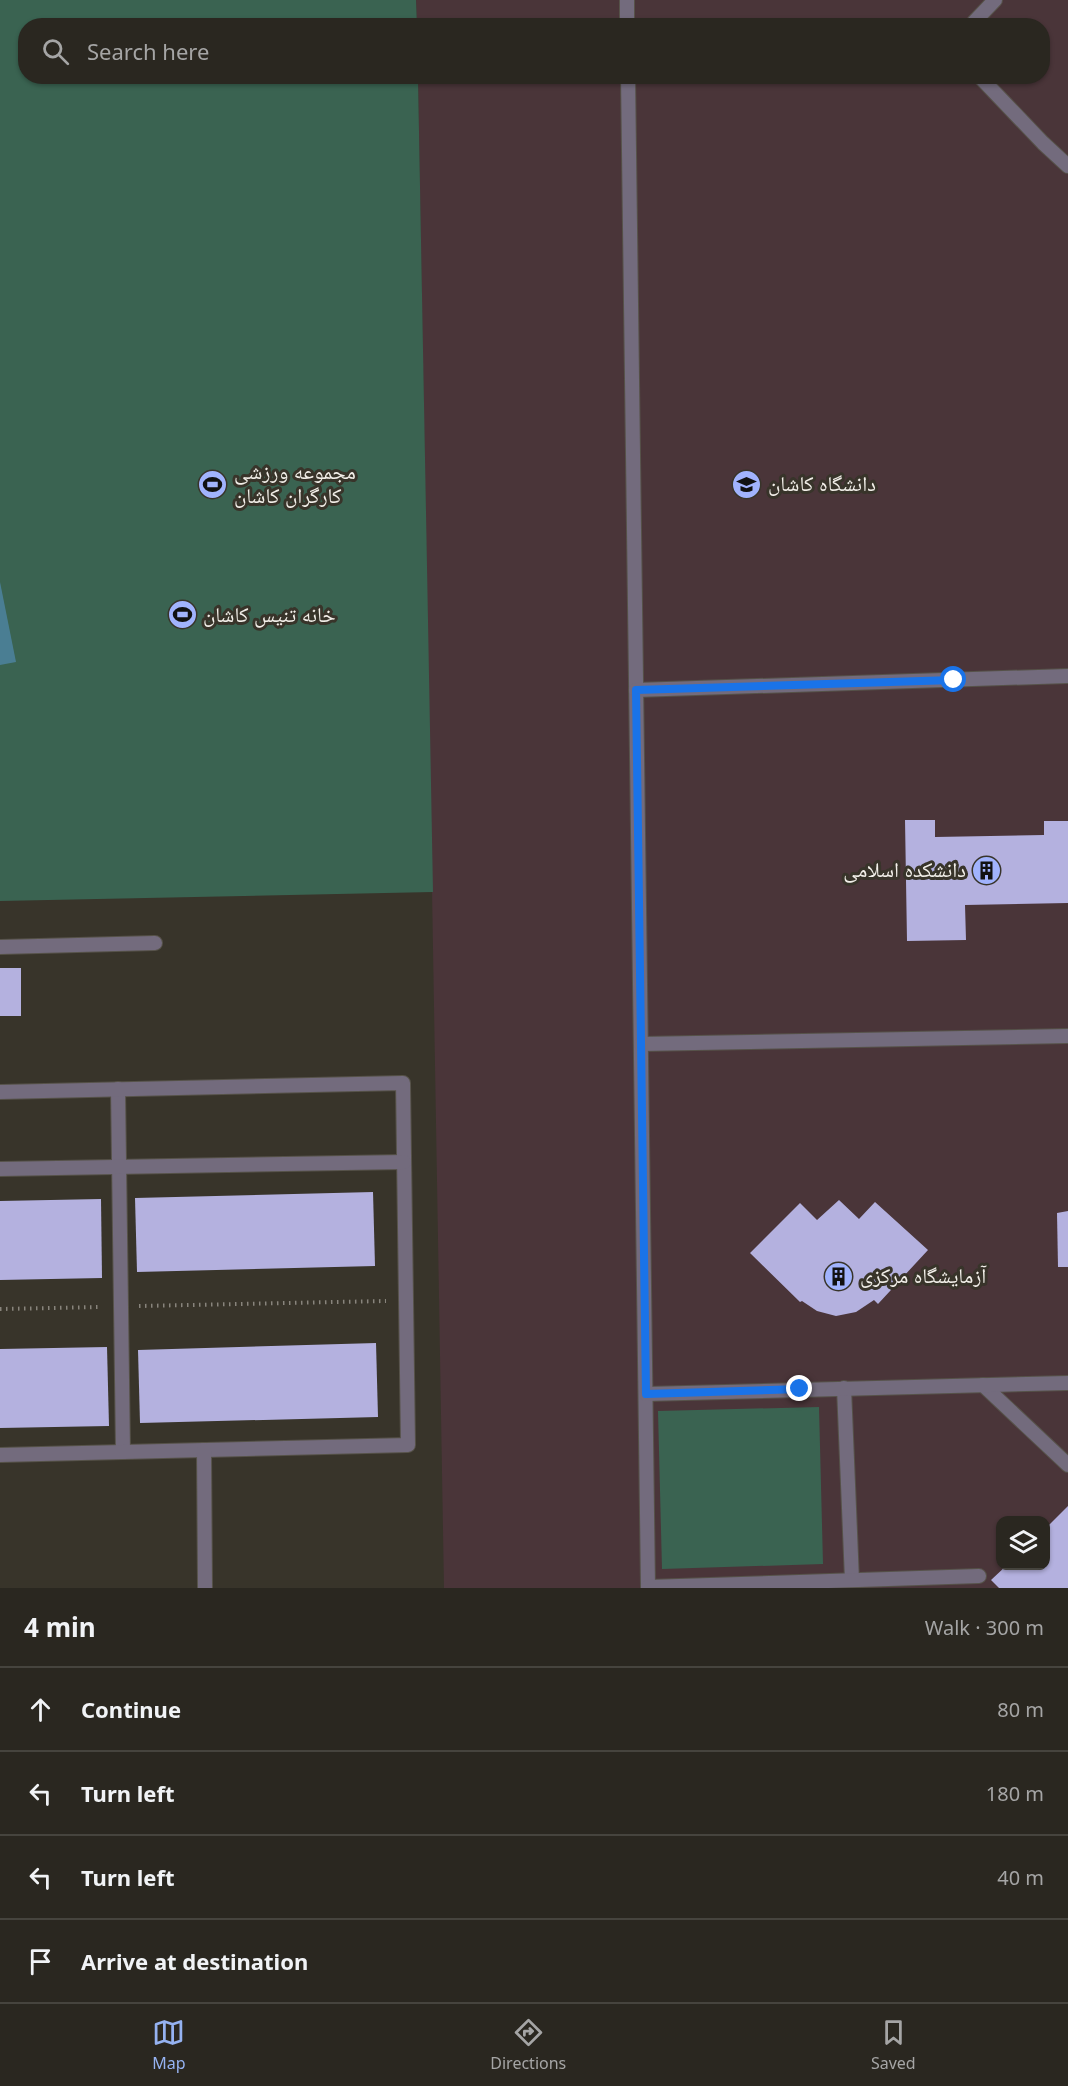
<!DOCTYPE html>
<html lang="en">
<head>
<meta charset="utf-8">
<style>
  body { margin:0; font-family:"Noto Sans","Noto Naskh Arabic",sans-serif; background:#36332d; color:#f1f3f6 }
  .controls { position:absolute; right:18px; bottom:18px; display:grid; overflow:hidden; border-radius:12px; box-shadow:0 2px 4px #0004 }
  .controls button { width:54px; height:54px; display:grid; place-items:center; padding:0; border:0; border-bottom:2px solid #46443e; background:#2a2720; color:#f1f3f6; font:30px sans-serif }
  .stop { position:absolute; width:18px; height:18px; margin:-14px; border:4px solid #1a73e8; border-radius:50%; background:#fff }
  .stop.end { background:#1a73e8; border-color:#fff; box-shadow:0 2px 6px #0008 }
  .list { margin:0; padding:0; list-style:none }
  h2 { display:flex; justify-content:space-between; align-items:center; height:78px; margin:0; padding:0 24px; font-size:26px }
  h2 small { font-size:20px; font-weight:400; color:#a5a5a5 }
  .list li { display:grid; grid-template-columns:39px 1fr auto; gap:18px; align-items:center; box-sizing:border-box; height:84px; padding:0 24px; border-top:2px solid #46443e }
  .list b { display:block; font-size:22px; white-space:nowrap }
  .list em { font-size:20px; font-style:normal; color:#a5a5a5 }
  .icon { flex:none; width:33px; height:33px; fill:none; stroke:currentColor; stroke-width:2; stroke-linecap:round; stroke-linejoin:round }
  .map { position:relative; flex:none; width:1068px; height:1588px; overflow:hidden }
  .search { position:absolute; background:#2a2720; box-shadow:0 2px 4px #0004; left:18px; right:18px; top:18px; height:66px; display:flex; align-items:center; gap:15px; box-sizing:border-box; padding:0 21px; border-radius:24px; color:#a5a5a5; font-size:22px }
  .sheet { height:414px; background:#2a2720 }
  nav { display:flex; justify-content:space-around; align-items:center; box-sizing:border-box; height:84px; border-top:2px solid #46443e; background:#2a2720; font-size:16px; color:#a5a5a5 }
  nav a { display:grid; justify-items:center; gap:3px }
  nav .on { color:#95b2f1 }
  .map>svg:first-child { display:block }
  .education { fill:#4a3539; fill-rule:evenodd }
  .green { fill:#3a6351 }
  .water { fill:#4a7e93 }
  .building { fill:#b4b1df }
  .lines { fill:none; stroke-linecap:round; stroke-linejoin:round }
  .service-casing { stroke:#565249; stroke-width:16 }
  .path { stroke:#88847c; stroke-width:4; stroke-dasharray:1.5 4.5; stroke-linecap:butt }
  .service { stroke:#736b7d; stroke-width:14 }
  .route { stroke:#1a73e8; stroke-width:8 }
  .labels { text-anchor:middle; stroke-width:6; stroke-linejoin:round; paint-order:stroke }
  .poi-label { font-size:21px; fill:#f2efe9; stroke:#38342a; text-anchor:start }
</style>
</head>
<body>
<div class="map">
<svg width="1068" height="1588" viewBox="0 0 1068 1588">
  <rect width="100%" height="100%" fill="#38342a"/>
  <path class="education" d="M416,0H1068V1588H444L418,77L1042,76V26H417ZM1000,1520H1046V1566H1000Z"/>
  <g class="green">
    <polygon points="0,0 416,0 417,25 26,26 26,76 418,77 433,892 0,901"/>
    <polygon points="819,1407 823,1564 662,1569 658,1411"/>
  </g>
  <polygon class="water" points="0,582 16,662 0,665"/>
  <g class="building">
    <polygon points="905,820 935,820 935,837 1044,835 1044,821 1068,821 1068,903 965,905 966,940 907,941"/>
    <rect x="0" y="968" width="21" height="48"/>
    <polygon points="373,1192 375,1266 137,1272 135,1198"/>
    <polygon points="101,1199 102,1278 0,1280 0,1201"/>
    <polygon points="839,1200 859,1219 875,1202 928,1250 878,1304 874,1300 856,1312 836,1316 817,1311 802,1301 800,1302 750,1253 800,1203 817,1220"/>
    <polygon points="1068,1211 1068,1267 1058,1267 1057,1213"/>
    <polygon points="376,1343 378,1417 140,1423 138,1350"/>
    <polygon points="107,1347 109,1426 0,1428 0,1349"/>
    <polygon points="1068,1506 1068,1588 999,1588 991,1580 1006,1566 1046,1566 1046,1528"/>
  </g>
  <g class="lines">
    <defs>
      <g id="service">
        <polyline points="627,0 627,26"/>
        <polyline points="972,26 974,22 995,0"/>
        <polyline points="628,76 648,1588"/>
        <polyline points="979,76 1043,143 1068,166"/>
        <polyline points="636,690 1068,676"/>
        <polyline points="0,947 155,943"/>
        <polyline points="641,1044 1068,1036"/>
        <polyline points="118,1089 123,1452"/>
        <polyline points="0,1092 403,1083 408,1445 0,1455"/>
        <polyline points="0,1169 404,1162"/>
        <polyline points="983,1385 1068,1465"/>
        <polyline points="844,1388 852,1580"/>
        <polyline points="646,1394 1068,1383"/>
        <polyline points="204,1450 205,1588"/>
        <polyline points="648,1587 979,1576"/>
      </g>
    </defs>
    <use href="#service" class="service-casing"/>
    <g class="path">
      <polyline points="139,1306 386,1301"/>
      <polyline points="0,1309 101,1307"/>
    </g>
    <use href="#service" class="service"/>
  </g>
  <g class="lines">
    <polyline class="route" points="800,1389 646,1394 636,690 954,680"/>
  </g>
  <defs>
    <symbol id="stadium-disc" viewBox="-11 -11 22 22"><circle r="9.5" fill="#a1b3fd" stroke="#38342a"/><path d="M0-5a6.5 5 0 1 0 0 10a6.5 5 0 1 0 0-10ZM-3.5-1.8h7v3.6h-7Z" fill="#111"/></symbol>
    <symbol id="university-disc" viewBox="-11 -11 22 22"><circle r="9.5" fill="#a1b3fd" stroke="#38342a"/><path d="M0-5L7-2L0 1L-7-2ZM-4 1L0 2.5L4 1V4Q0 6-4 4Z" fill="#111"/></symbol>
    <symbol id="building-disc" viewBox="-11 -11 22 22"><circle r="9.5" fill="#a1b3fd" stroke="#38342a"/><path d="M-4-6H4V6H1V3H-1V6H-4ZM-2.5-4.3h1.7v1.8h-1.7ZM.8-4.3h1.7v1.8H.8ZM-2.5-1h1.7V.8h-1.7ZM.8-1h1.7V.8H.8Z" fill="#111"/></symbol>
  </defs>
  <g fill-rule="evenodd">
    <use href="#stadium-disc" x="196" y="468" width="33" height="33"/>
    <use href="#university-disc" x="730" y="468" width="33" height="33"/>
    <use href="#stadium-disc" x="166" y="598" width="33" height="33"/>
    <use href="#building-disc" x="970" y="854" width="33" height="33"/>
    <use href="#building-disc" x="822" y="1260" width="33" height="33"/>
  </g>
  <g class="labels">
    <g class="poi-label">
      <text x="234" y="479">مجموعه ورزشی<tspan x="234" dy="24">کارگران کاشان</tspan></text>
      <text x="768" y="491">دانشگاه کاشان</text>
      <text x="203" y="622">خانه تنیس کاشان</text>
      <text x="966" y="877" text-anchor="end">دانشکده اسلامی</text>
      <text x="860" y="1283">آزمایشگاه مرکزی</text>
    </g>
  </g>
</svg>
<div class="controls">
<button><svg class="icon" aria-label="layers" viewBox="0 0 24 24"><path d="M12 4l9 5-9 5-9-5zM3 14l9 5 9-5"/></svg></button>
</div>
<div class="stop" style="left:954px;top:680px"></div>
<div class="stop end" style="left:800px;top:1389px"></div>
<div class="search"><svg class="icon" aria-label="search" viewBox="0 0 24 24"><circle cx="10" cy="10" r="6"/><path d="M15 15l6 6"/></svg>Search here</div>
</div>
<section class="sheet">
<h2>4 min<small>Walk · 300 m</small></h2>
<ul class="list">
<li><svg class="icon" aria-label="ahead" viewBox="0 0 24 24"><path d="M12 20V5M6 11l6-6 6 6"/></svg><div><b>Continue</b></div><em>80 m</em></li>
<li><svg class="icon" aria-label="left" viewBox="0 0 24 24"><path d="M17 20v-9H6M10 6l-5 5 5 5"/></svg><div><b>Turn left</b></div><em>180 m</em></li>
<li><svg class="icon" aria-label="left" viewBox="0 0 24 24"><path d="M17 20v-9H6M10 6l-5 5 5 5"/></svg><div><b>Turn left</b></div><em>40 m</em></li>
<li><svg class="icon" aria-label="arrive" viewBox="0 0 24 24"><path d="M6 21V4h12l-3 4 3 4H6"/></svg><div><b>Arrive at destination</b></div></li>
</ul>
</section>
<nav>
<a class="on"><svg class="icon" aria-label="map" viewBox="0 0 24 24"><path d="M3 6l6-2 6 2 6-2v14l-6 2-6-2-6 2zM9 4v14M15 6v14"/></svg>Map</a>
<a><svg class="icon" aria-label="directions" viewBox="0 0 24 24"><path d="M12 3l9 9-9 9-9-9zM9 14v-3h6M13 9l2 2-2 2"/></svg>Directions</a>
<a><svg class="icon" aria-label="saved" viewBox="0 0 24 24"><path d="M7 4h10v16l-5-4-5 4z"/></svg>Saved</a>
</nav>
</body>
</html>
